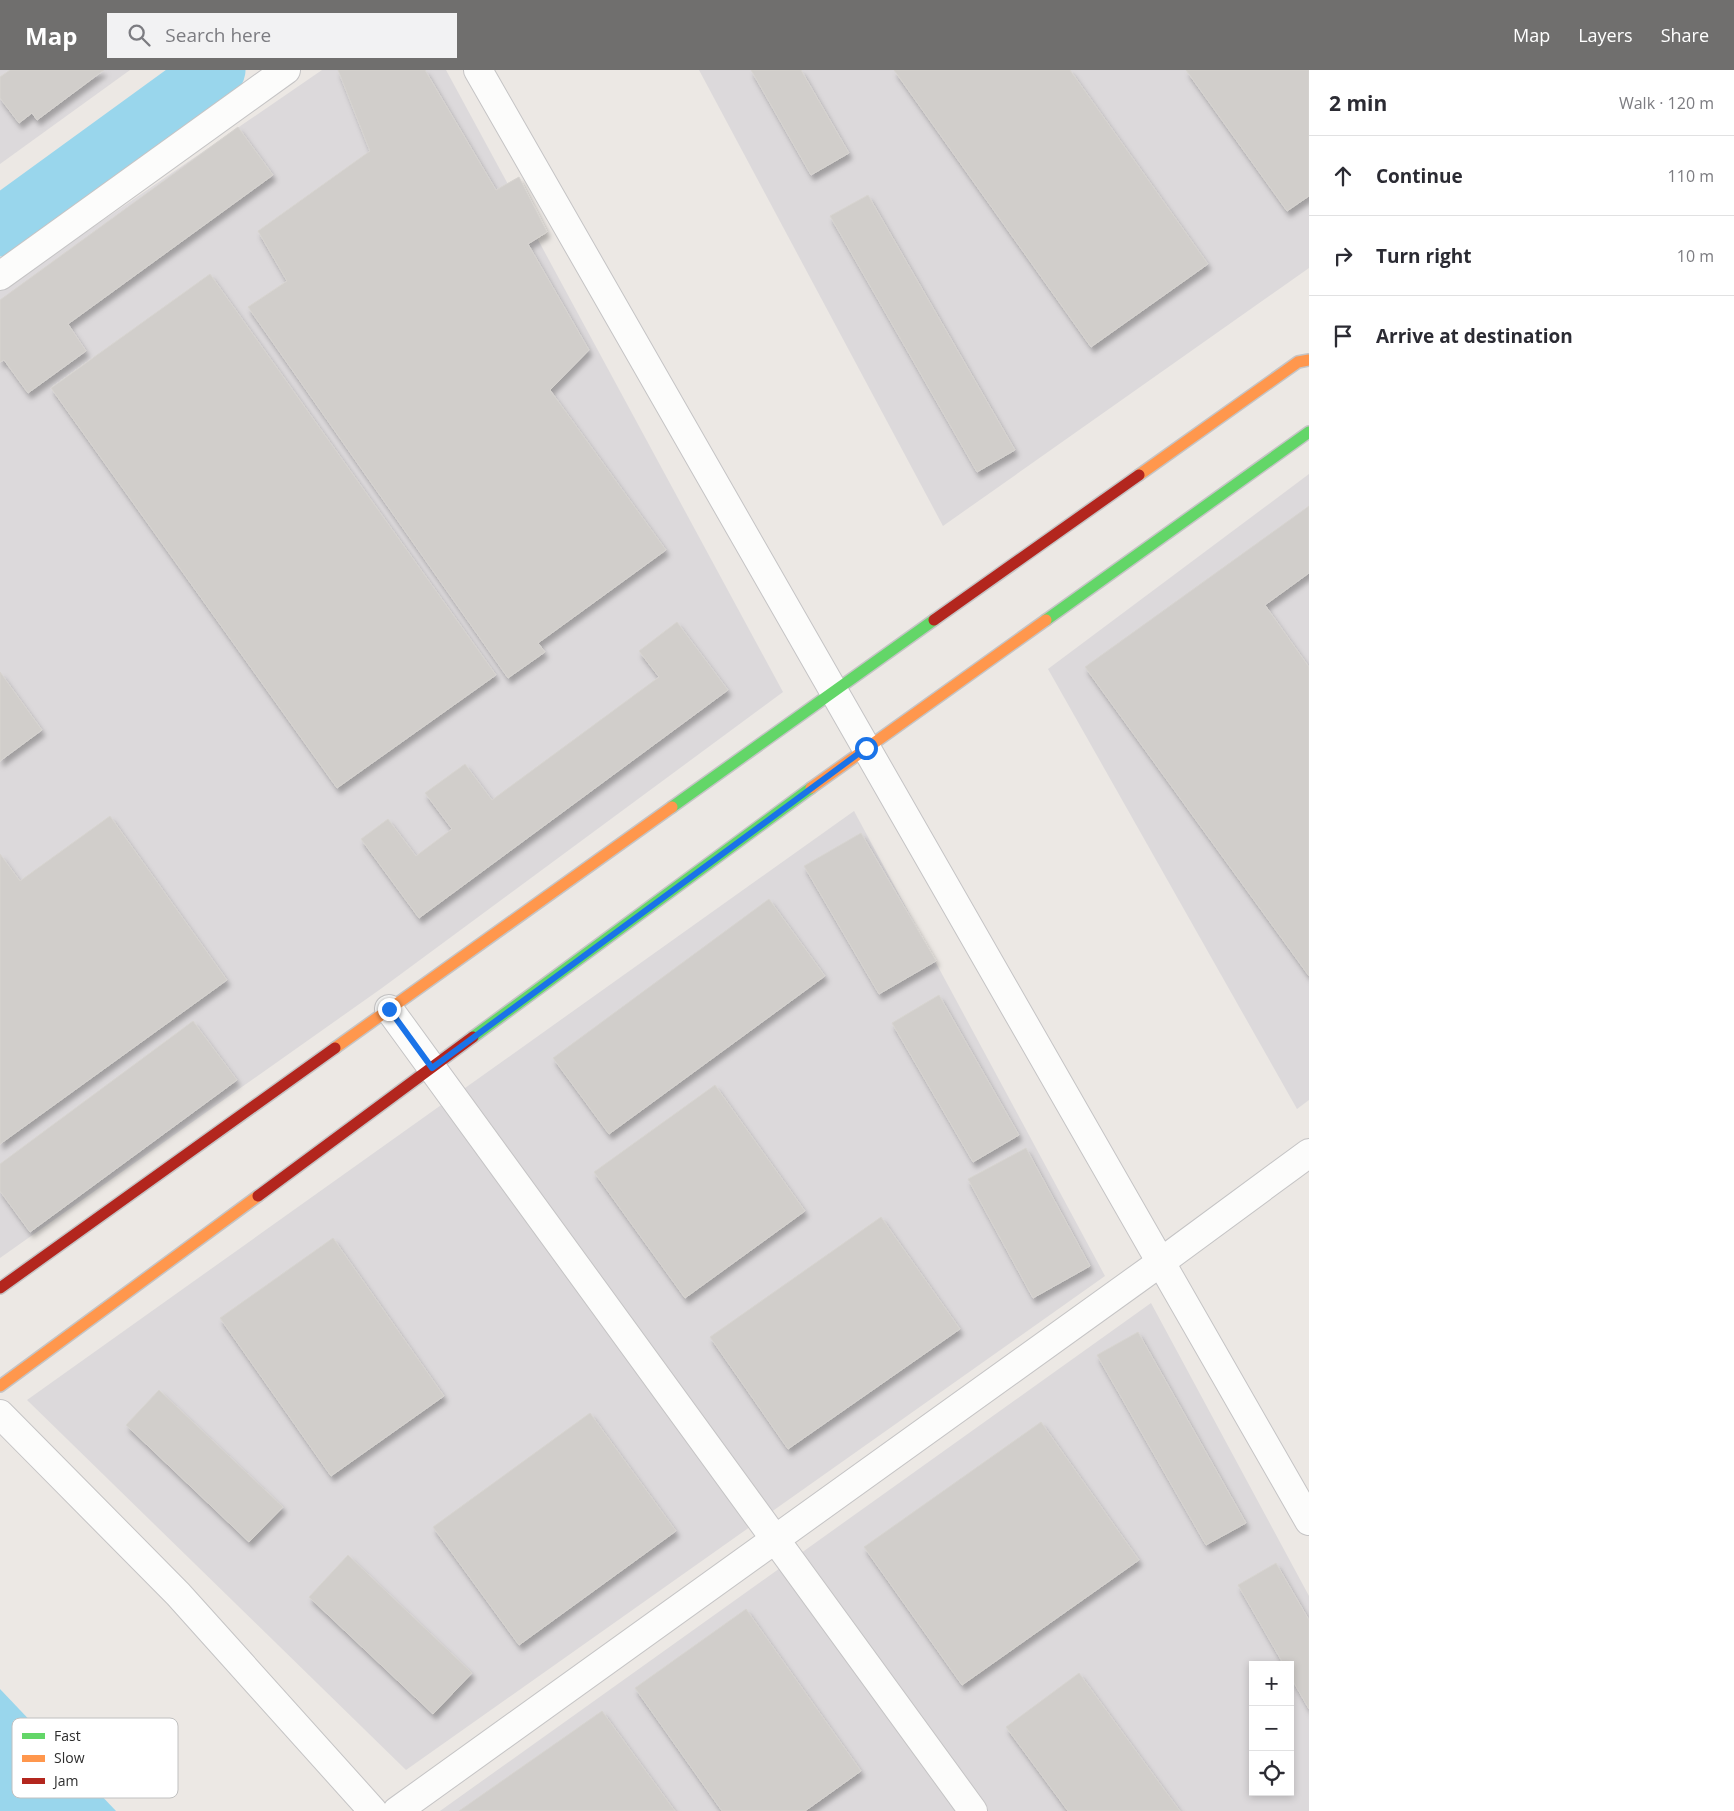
<!DOCTYPE html>
<html lang="en">
<head>
<meta charset="utf-8">
<style>
  body { margin:0; font-family:"Open Sans",sans-serif; background:#f2f2f3; color:#2b2b33 }
  .controls { position:absolute; right:15px; bottom:15px; display:grid; overflow:hidden; border-radius:0px; box-shadow:0 2px 8px #0003 }
  .controls button { width:45px; height:45px; display:grid; place-items:center; padding:0; border:0; border-bottom:1px solid #e1e1e2; background:#fff; color:#2b2b33; font:25px sans-serif }
  .stop { position:absolute; width:15px; height:15px; margin:-11px; border:4px solid #1a73e8; border-radius:50%; background:#fff }
  .stop.end { background:#1a73e8; border-color:#fff; box-shadow:0 1px 5px #0008 }
  .list { margin:0; padding:0; list-style:none }
  h2 { display:flex; justify-content:space-between; align-items:center; height:65px; margin:0; padding:0 20px; font-size:21px }
  h2 small { font-size:16px; font-weight:400; color:#7c7c81 }
  .list li { display:grid; grid-template-columns:32px 1fr auto; gap:15px; align-items:center; box-sizing:border-box; height:80px; padding:0 20px; border-top:1px solid #e1e1e2 }
  .list b { display:block; font-size:19px; white-space:nowrap }
  .list em { font-size:16px; font-style:normal; color:#7c7c81 }
  .icon { flex:none; width:28px; height:28px; fill:none; stroke:currentColor; stroke-width:2; stroke-linecap:round; stroke-linejoin:round }
  .map { position:relative; flex:none; width:1309px; height:1741px; overflow:hidden }
  header { display:flex; align-items:center; gap:30px; box-sizing:border-box; height:70px; padding:0 25px; background:#706f6e; color:#fff }
  header strong { font-size:24px }
  nav { display:flex; gap:28px; margin-inline-start:auto; font-size:18px }
  .search { width:350px; height:45px; background:#f2f2f3; display:flex; align-items:center; gap:12px; box-sizing:border-box; padding:0 18px; border-radius:0px; color:#7c7c81; font-size:19px }
  main { display:flex }
  aside { flex:1; background:#fff }
  .map>svg:first-child { display:block }
  .industrial { fill:#dcd9db; fill-rule:evenodd }
  .water { fill:#99d6ec }
  .lines { fill:none; stroke-linecap:round; stroke-linejoin:round }
  .river { stroke:#99d6ec; stroke-width:59 }
  .building { fill:#d1cecb; stroke:#d7d4d0; filter:url(#shadow) }
  .street-casing { stroke:#c5c4c5; stroke-width:30 }
  .fast-casing { stroke:#c5c4c5; stroke-width:14 }
  .slow-casing { stroke:#c5c4c5; stroke-width:14 }
  .jam-casing { stroke:#c5c4c5; stroke-width:14 }
  .street { stroke:#fcfcfb; stroke-width:28 }
  .fast { stroke:#63d668; stroke-width:11 }
  .slow { stroke:#ff974d; stroke-width:11 }
  .jam { stroke:#b3261e; stroke-width:11 }
  .route { stroke:#1a73e8; stroke-width:6 }
  .key { fill:#fff; stroke:#c0c0c0; stroke-width:1 }
  .key-label { font-size:14px; fill:#2e2e2e }
</style>
</head>
<body>
<header>
<strong>Map</strong>
<div class="search"><svg class="icon" aria-label="search" viewBox="0 0 24 24"><circle cx="10" cy="10" r="6"/><path d="M15 15l6 6"/></svg>Search here</div>
<nav><a>Map</a><a>Layers</a><a>Share</a></nav>
</header>
<main>
<div class="map">
<svg width="1309" height="1741" viewBox="0 0 1309 1741">
  <defs>
    <filter id="shadow"><feDropShadow dx="3" dy="5.5" stdDeviation="2.5" flood-color="#0004"/></filter>
  </defs>
  <rect width="100%" height="100%" fill="#ece8e4"/>
  <g class="industrial">
    <polygon points="0,0 130,0 0,94"/>
    <polygon points="322,0 446,0 783,622 382,918 0,1188 0,221"/>
    <polygon points="699,0 1309,0 1309,198 943,456"/>
    <polygon points="1309,404 1309,1030 1297,1039 1048,599"/>
    <polygon points="854,741 1105,1206 406,1700 27,1330"/>
    <path d="M1151,1233L1309,1526V1741H440ZM1253,1595H1290V1722H1253Z"/>
  </g>
  <polygon class="water" points="0,1619 116,1741 0,1741"/>
  <g class="lines">
    <polyline class="river" points="0,157 216,0"/>
  </g>
  <g class="building">
    <polygon points="10,0 104,0 37,50 32,43 19,53 0,28 0,7"/>
    <polygon points="338,0 425,0 496,120 519,107 547,162 528,174 589,280 550,320 666,480 538,573 545,582 508,608 248,237 287,211 258,161 370,81"/>
    <polygon points="751,0 801,0 849,83 811,105"/>
    <polygon points="894,0 1070,0 1208,194 1091,277"/>
    <polygon points="1186,0 1309,0 1309,126 1287,141"/>
    <polygon points="238,57 273,105 68,254 86,281 28,323 4,290 0,292 0,230"/>
    <polygon points="868,125 1015,380 977,402 830,146"/>
    <polygon points="210,204 496,605 337,718 51,318"/>
    <polygon points="1309,436 1309,503 1265,535 1309,597 1309,906 1085,597"/>
    <polygon points="677,552 728,620 419,848 361,769 388,749 416,786 452,759 425,723 465,694 492,730 659,607 639,581"/>
    <polygon points="0,602 42,660 0,691"/>
    <polygon points="110,746 227,910 0,1074 0,784 20,811"/>
    <polygon points="861,763 936,891 879,924 804,796"/>
    <polygon points="769,829 825,906 609,1064 553,988"/>
    <polygon points="939,925 1019,1065 973,1092 892,953"/>
    <polygon points="193,951 237,1010 30,1162 0,1121 0,1094"/>
    <polygon points="715,1015 805,1141 685,1228 594,1102"/>
    <polygon points="1026,1078 1090,1196 1033,1228 968,1109"/>
    <polygon points="881,1147 960,1259 788,1379 710,1267"/>
    <polygon points="333,1168 444,1326 331,1406 220,1248"/>
    <polygon points="1138,1262 1246,1453 1206,1475 1097,1285"/>
    <polygon points="159,1320 283,1437 249,1472 126,1355"/>
    <polygon points="590,1343 676,1461 519,1575 433,1457"/>
    <polygon points="1041,1352 1139,1490 962,1615 864,1477"/>
    <polygon points="348,1485 472,1603 433,1644 309,1527"/>
    <polygon points="1276,1493 1309,1550 1309,1639 1290,1606 1290,1595 1284,1595 1238,1515"/>
    <polygon points="746,1539 861,1701 805,1741 722,1741 635,1618"/>
    <polygon points="1079,1603 1180,1741 1068,1741 1006,1657"/>
    <polygon points="602,1641 675,1741 459,1741"/>
  </g>
  <g class="lines">
    <defs>
      <g id="street">
        <polyline points="478,0 1309,1451"/>
        <polyline points="0,206 286,0"/>
        <polyline points="389,939 973,1741"/>
        <polyline points="0,1344 178,1524 373,1741"/>
        <polyline points="397,1741 1161,1192 1309,1083"/>
      </g>
      <g id="fast">
        <polyline points="1046,550 1309,362"/>
        <polyline points="672,737 934,550"/>
        <polyline points="473,967 811,718"/>
      </g>
      <g id="slow">
        <polyline points="1139,405 1298,292 1309,290"/>
        <polyline points="811,718 1046,550"/>
        <polyline points="335,978 672,737"/>
        <polyline points="0,1316 258,1126"/>
      </g>
      <g id="jam">
        <polyline points="934,550 1139,405"/>
        <polyline points="258,1126 473,967"/>
        <polyline points="0,1218 335,978"/>
      </g>
    </defs>
    <use href="#street" class="street-casing"/>
    <use href="#fast" class="fast-casing"/>
    <use href="#slow" class="slow-casing"/>
    <use href="#jam" class="jam-casing"/>
    <use href="#street" class="street"/>
    <use href="#fast" class="fast"/>
    <use href="#slow" class="slow"/>
    <use href="#jam" class="jam"/>
  </g>
  <g class="lines">
    <polyline class="route" points="389,939 432,998 866,678"/>
  </g>
  <rect x="12" y="1648" width="166" height="80" rx="8" class="key"/>
  <rect x="22" y="1663" width="23" height="6" fill="#63d668"/>
  <rect x="22" y="1685" width="23" height="7" fill="#ff974d"/>
  <rect x="22" y="1708" width="23" height="6" fill="#b3261e"/>
  <g class="key-label">
    <text x="54" y="1671">Fast</text>
    <text x="54" y="1693">Slow</text>
    <text x="54" y="1716">Jam</text>
  </g>
</svg>
<div class="controls">
<button>+</button>
<button>−</button>
<button><svg class="icon" aria-label="locate" viewBox="0 0 24 24"><circle cx="12" cy="12" r="6"/><path d="M12 2v4M12 18v4M2 12h4M18 12h4"/></svg></button>
</div>
<div class="stop" style="left:866px;top:678px"></div>
<div class="stop end" style="left:389px;top:939px"></div>
</div>
<aside>
<h2>2 min<small>Walk · 120 m</small></h2>
<ul class="list">
<li><svg class="icon" aria-label="ahead" viewBox="0 0 24 24"><path d="M12 20V5M6 11l6-6 6 6"/></svg><div><b>Continue</b></div><em>110 m</em></li>
<li><svg class="icon" aria-label="right" viewBox="0 0 24 24"><path d="M7 20v-9h11M14 6l5 5-5 5"/></svg><div><b>Turn right</b></div><em>10 m</em></li>
<li><svg class="icon" aria-label="arrive" viewBox="0 0 24 24"><path d="M6 21V4h12l-3 4 3 4H6"/></svg><div><b>Arrive at destination</b></div></li>
</ul>
</aside>
</main>
</body>
</html>
